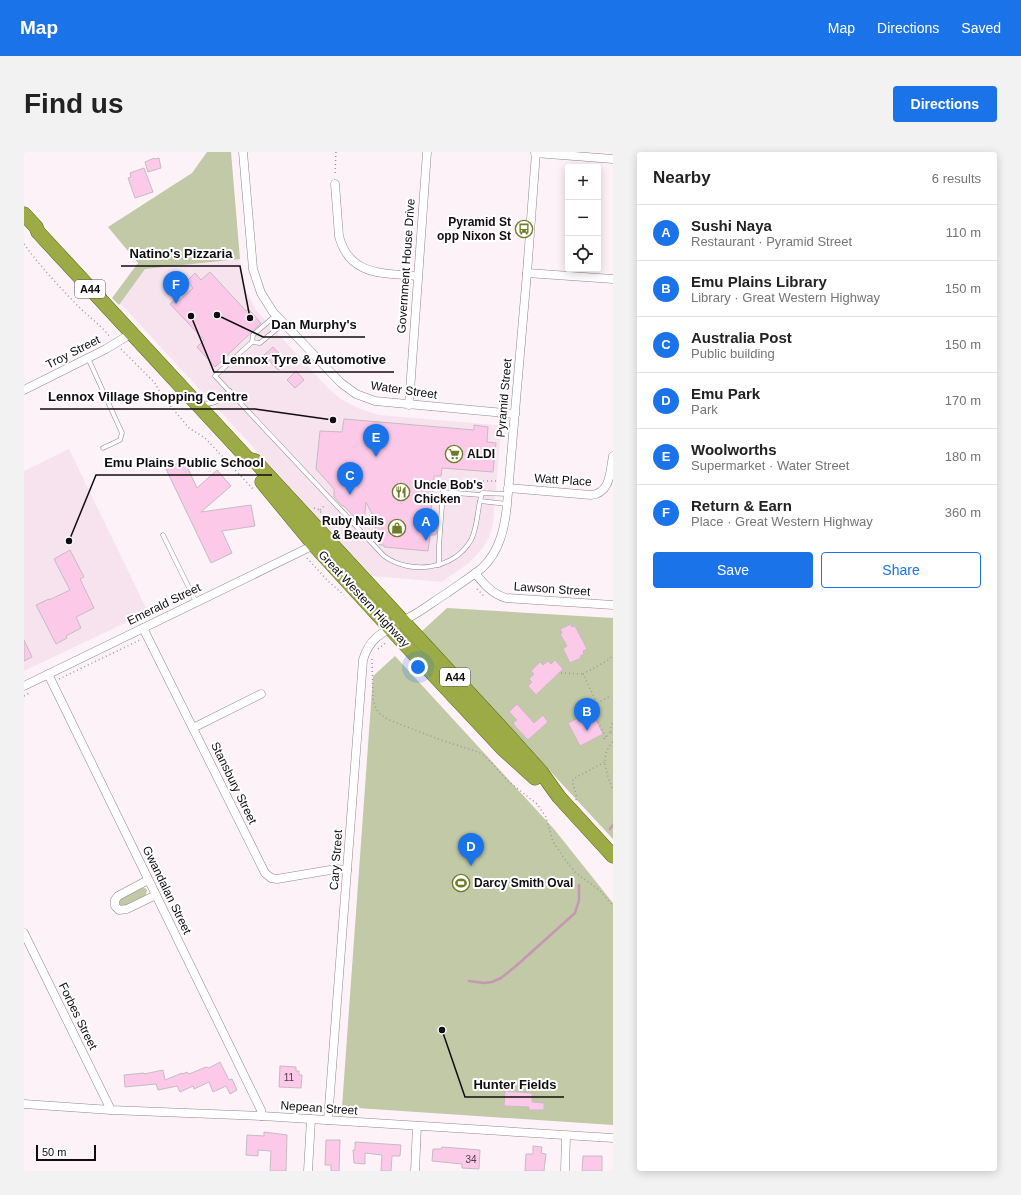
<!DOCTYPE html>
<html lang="en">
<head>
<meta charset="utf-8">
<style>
  body { margin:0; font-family:Helvetica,sans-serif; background:#f2f2f2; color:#222 }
  .controls { position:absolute; right:12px; top:12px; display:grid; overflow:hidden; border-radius:4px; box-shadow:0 2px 10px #0003 }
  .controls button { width:36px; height:36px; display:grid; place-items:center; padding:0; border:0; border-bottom:1px solid #e0e0e0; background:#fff; color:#222; font:20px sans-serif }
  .scale { position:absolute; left:12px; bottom:10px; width:60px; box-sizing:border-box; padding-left:4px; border:2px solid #100c0f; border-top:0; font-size:11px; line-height:14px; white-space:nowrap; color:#100c0f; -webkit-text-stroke:3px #fff; paint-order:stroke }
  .you { position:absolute; left:394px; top:515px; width:14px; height:14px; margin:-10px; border:3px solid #fff; border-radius:50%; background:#1a73e8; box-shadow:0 0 0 6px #1a73e833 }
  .badge { display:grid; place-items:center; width:26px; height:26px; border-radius:50%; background:#1a73e8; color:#fff; font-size:13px; font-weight:700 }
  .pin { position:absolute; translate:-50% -33px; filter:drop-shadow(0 1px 2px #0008) }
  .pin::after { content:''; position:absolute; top:21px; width:14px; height:12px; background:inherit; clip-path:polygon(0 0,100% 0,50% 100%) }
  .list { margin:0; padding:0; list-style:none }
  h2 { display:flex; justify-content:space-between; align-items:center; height:52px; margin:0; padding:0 16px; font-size:17px }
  h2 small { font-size:13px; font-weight:400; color:#767676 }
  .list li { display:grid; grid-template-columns:26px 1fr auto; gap:12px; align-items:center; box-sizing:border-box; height:56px; padding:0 16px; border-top:1px solid #e0e0e0 }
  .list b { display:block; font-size:15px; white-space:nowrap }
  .list p { margin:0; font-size:13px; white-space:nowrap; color:#767676 }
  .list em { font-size:13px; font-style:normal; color:#767676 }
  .actions { display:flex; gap:8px; padding:12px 16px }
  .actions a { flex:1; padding:9px 0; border:1px solid #1a73e8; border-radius:4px; text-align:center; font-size:14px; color:#1a73e8 }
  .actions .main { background:#1a73e8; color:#fff }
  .icon { flex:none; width:22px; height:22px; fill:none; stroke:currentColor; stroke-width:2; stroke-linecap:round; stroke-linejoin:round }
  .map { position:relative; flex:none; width:589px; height:1019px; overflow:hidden; border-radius:4px }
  header { display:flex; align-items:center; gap:24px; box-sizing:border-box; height:56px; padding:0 20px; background:#1a73e8; color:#fff }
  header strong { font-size:19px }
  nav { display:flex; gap:22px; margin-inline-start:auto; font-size:14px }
  .intro { display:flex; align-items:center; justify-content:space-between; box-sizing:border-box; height:96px; padding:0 24px }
  h1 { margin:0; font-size:28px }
  .button { padding:10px 18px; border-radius:4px; background:#1a73e8; color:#fff; font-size:14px; font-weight:700 }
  main { display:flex; gap:24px; padding:0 24px }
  aside { flex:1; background:#fff; border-radius:4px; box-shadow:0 2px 10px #0003 }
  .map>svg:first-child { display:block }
  .built { fill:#f6e3ee }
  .green { fill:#c1c9a7 }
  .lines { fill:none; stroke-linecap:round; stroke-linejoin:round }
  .stream { stroke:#c696b4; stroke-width:2.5 }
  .building { fill:#fcc9e9; stroke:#c6bbc2 }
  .service-casing { stroke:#91878d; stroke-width:5 }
  .minor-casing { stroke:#91878d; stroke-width:9 }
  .trunk-casing { stroke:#5b6615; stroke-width:15 }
  .path { stroke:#a1989d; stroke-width:1.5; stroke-dasharray:1 3; stroke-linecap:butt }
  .service { stroke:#fff; stroke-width:4 }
  .minor { stroke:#fff; stroke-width:8 }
  .trunk { stroke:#9cab46; stroke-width:14 }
  .labels { text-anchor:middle; stroke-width:4; stroke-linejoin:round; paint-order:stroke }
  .number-label { font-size:10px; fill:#4b3b46 }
  .shield { fill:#fff; stroke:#585557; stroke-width:1 }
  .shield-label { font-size:11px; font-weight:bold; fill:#100c0f }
  .poi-label { font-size:12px; font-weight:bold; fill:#100c0f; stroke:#fff; text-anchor:start }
  .street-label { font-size:12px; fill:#100c0f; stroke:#fff }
  .leader { fill:none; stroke:#100c0f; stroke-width:1.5 }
  .callout-dot { fill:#100c0f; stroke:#fff; stroke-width:1.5 }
  .callout-label { font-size:13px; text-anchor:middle; font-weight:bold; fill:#100c0f; stroke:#fff; stroke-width:4; stroke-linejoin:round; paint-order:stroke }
</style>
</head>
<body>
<header>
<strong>Map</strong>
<nav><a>Map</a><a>Directions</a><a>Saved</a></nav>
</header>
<div class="intro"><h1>Find us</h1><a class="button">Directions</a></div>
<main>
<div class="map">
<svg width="589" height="1019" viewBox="0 0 589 1019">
  <rect width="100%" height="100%" fill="#fef2f9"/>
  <g class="built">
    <polygon points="216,107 220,135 232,158 305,237 317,247 336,257 355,263 473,273 477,279 469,372 465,385 458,397 445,411 418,430 348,424 96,151 121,117"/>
    <polygon points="45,297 124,460 0,519 0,319"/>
  </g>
  <g class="green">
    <polygon points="183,0 207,0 216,107 121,117 95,153 88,146 114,111 84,75 168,21"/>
    <polygon points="423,456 589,466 589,687 397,480"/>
    <polygon points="371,504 530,677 589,751 589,973 318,955 349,524"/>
    <polygon points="117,736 121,736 123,738 122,743 101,754 96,753 95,750 96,747"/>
  </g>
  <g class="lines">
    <g class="stream">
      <polyline points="586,677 589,673"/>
      <polyline points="445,829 460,831 468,830 477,826 492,814 551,761 555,748 555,733"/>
    </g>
  </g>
  <g class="building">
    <polygon points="130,6 131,7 135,6 137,16 124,20 121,10"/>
    <polygon points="120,16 129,40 111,46 104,26 107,25 106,21"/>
    <polygon points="186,120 222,159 224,157 237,171 191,215 173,195 180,188 146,152 153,146 155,149 169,136 163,129 171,121 177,128"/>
    <polygon points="249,195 263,210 254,218 240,203"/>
    <polygon points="272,219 280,228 271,236 263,228"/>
    <polygon points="320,267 450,278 450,273 464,275 463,290 472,291 469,320 418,316 417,324 410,324 406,373 407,374 407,376 413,376 412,383 406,383 404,399 360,395 360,393 356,393 350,387 352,370 342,350 340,370 334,369 320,354 318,354 310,345 310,337 292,317 296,279 318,280"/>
    <polygon points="160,308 173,336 193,318 207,334 177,360 227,353 231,374 198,379 208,401 187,411 142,317"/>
    <polygon points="46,398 60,425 56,427 70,456 52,465 57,476 42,484 43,486 32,492 12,453 25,447 25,448 46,438 30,407"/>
    <polygon points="547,472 548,475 551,474 563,497 559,499 560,502 556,504 557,506 546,511 539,497 543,494 536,482 538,481 536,477"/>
    <polygon points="0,488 8,505 0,509"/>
    <polygon points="531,508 539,517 512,543 504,534 508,530 505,527 510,522 507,519 516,510 519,513 524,509 527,512"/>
    <polygon points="493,552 510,571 519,563 524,570 504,588 491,574 489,571 493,568 485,560"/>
    <polygon points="568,559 579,582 556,594 544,571"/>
    <polygon points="196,910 205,928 208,927 213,938 206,942 202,934 189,940 185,930 170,937 169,934 156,940 153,934 134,938 132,932 101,935 100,923 120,921 120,922 139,918 141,928 158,921 158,922 163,920 165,922 182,915 185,916"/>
    <polygon points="256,914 272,915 272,919 275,919 275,923 278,923 277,936 255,935"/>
    <polygon points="481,939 508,941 508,950 520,951 520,958 505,958 505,955 480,954"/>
    <polygon points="240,980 263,983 262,1019 246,1019 247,999 234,998 234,1004 222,1003 223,983 240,984"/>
    <polygon points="302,988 316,988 315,1019 307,1019 307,1013 301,1013"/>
    <polygon points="331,990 377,993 376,1004 368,1004 367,1019 357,1019 358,1003 341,1001 341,1012 330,1011 329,998 331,998"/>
    <polygon points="509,994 518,995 517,1001 522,1002 520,1019 501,1019 502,1002 509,1002"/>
    <polygon points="418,995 456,998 455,1017 438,1016 438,1012 408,1009 409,997 417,997"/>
    <polygon points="559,1004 578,1004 578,1019 558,1019"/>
  </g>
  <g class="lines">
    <defs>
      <g id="service">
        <path d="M252,163L229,183L228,190L191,224L360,404C386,423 430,418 447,388C453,377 453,362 456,349L483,352"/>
        <polyline points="228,190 236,191 260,171"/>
        <polyline points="64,206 98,281 96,288 79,296"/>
        <path d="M179,251C190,254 198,246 206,239"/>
        <polyline points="456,349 458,341 484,342"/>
        <polyline points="139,383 172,450"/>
        <polyline points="415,413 415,394 419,340 457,343"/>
      </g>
      <g id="minor">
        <polyline points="219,0 229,117 237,141 249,160 317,231 332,242 351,249 491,262"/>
        <polyline points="511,1 589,7"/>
        <path d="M311,32L315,84C325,124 359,121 393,124"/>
        <polyline points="503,121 589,127"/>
        <polyline points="0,238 82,197 108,181"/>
        <polyline points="385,253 403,0"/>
        <path d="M484,336L567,343C587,341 586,319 589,304"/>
        <path d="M451,421C460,432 468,442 482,446L589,453"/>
        <polyline points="119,476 241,721 247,726 253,727 312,717 323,718"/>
        <polyline points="24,522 237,958 238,964"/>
        <polyline points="0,534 290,393"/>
        <polyline points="169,576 237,542"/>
        <polyline points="124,728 94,744 91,748 91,754 95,758 103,757 132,743"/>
        <polyline points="0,781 87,958"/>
        <polyline points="0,952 87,958 238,964 589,986"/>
        <path d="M304,968L339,508C346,483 364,478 384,466C398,459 410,449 423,441C434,433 447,425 458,416C476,399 481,375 483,352L503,121L512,0"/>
        <polyline points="284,1019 287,967"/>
        <polyline points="391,1019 393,974"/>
        <polyline points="541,1019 542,984"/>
      </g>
      <g id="trunk">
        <polyline points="0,62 12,75 14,80 224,307 231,309 483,582 517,620 535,645 589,704"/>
        <polyline points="238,330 290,393 365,475 478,596 511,626"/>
      </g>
    </defs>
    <use href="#service" class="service-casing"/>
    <use href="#minor" class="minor-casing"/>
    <use href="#trunk" class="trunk-casing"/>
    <g class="path">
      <polyline points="311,21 312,0"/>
      <path d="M0,92C15,113 33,132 51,151C62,163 76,172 86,185"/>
      <polyline points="97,197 131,231 138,244 165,276 181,286 229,337"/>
      <polyline points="459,329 475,329"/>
      <polyline points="290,356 296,358 299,366"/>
      <polyline points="296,358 300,354"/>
      <polyline points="283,406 305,430 320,443"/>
      <polyline points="453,437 460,444"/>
      <polyline points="354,497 363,490"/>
      <polyline points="348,507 349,547 352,557 356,562 363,567 388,577 417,588 454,600 462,605 484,629 513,652 522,665 529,690 543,710 552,721 575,738 589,754"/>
      <polyline points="537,521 559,522"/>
      <polyline points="35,527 116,488"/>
      <polyline points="0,544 7,540"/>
      <polyline points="573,551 585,545"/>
      <polyline points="587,580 587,574 589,570"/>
      <polyline points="582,585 568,559 570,552 573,551 559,522 581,510 589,504"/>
      <polyline points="580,587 587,580 589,581"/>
      <path d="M589,590C575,603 583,623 589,638"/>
      <path d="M552,648C554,640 547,634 549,627L581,610"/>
    </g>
    <use href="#service" class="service"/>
    <use href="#minor" class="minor"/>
    <use href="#trunk" class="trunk"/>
  </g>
  <defs>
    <symbol id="bus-ring" viewBox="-11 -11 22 22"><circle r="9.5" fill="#fff" stroke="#6e7c29" stroke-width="1.5"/><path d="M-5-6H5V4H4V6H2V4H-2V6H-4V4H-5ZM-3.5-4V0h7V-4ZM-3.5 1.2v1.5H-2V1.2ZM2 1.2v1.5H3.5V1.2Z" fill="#6e7c29"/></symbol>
    <symbol id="supermarket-ring" viewBox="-11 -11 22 22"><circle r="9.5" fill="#fff" stroke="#6e7c29" stroke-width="1.5"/><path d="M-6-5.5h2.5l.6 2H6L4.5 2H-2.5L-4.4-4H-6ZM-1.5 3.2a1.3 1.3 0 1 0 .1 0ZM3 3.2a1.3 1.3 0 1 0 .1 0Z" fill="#6e7c29"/></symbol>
    <symbol id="restaurant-ring" viewBox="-11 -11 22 22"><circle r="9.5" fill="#fff" stroke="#6e7c29" stroke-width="1.5"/><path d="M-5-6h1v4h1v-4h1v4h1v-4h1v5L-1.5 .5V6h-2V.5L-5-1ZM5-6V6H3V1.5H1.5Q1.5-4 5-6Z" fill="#6e7c29"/></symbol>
    <symbol id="shop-ring" viewBox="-11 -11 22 22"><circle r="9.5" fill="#fff" stroke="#6e7c29" stroke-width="1.5"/><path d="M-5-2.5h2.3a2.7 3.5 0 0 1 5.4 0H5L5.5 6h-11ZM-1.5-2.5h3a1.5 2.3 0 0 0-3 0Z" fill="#6e7c29"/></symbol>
    <symbol id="stadium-ring" viewBox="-11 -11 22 22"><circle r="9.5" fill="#fff" stroke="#6e7c29" stroke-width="1.5"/><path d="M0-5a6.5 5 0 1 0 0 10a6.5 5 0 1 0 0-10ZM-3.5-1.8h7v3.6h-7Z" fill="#6e7c29"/></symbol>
  </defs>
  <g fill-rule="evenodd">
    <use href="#bus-ring" x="490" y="67" width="20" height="20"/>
    <use href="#supermarket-ring" x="420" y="292" width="20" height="20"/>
    <use href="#restaurant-ring" x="367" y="330" width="20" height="20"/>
    <use href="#shop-ring" x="363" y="366" width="20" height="20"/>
    <use href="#stadium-ring" x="427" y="721" width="20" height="20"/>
  </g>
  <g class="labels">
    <g class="number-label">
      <text x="265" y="929">11</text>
      <text x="447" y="1011">34</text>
    </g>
    <g class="shield">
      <rect x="51" y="128" width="30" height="18" rx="3"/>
      <rect x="416" y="516" width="30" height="18" rx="3"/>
    </g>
    <g class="shield-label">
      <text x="66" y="141">A44</text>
      <text x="431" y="529">A44</text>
    </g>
    <g class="poi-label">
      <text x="487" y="74" text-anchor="end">Pyramid St<tspan x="487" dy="14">opp Nixon St</tspan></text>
      <text x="443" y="306">ALDI</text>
      <text x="390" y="337">Uncle Bob's<tspan x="390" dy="14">Chicken</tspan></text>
      <text x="360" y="373" text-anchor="end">Ruby Nails<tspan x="360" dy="14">&amp; Beauty</tspan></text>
      <text x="450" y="735">Darcy Smith Oval</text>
    </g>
    <g class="street-label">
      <text transform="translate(382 114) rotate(-86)" y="4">Government House Drive</text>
      <text transform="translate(49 200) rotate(-27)" y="4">Troy Street</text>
      <text transform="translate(380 238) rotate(8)" y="4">Water Street</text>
      <text transform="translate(480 246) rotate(-85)" y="4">Pyramid Street</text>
      <text transform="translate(539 328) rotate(4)" y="4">Watt Place</text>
      <text transform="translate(528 437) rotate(4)" y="4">Lawson Street</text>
      <text transform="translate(340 447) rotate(47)" y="4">Great Western Highway</text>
      <text transform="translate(140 452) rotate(-26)" y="4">Emerald Street</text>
      <text transform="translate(210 631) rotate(64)" y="4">Stansbury Street</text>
      <text transform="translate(312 708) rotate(-86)" y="4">Cary Street</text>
      <text transform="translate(143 738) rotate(64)" y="4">Gwandalan Street</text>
      <text transform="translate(54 864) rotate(64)" y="4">Forbes Street</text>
      <text transform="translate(295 956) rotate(4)" y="4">Nepean Street</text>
    </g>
  </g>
  <path class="leader" d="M226 166L216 114H97M193 163L239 185H341M167 164L190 220H370M309 268L231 257H16M45 389L72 323H248M418 878L441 945H540"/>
  <g class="callout-dot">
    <circle cx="226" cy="166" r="4"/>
    <circle cx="193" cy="163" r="4"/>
    <circle cx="167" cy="164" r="4"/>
    <circle cx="309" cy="268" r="4"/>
    <circle cx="45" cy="389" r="4"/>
    <circle cx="418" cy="878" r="4"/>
  </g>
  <g class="callout-label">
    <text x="157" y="106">Natino's Pizzaria</text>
    <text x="290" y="177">Dan Murphy's</text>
    <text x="280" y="212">Lennox Tyre &amp; Automotive</text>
    <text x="124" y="249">Lennox Village Shopping Centre</text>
    <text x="160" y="315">Emu Plains Public School</text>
    <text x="491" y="937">Hunter Fields</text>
  </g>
</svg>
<div class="controls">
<button>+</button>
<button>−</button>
<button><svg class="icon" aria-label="locate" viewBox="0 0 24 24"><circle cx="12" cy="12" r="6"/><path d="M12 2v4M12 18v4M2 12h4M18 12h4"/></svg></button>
</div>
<div class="scale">50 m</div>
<div class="you"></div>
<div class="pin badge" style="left:402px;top:389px">A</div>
<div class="pin badge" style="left:563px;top:579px">B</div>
<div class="pin badge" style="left:326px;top:343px">C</div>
<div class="pin badge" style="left:447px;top:714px">D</div>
<div class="pin badge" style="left:352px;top:305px">E</div>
<div class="pin badge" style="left:152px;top:152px">F</div>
</div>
<aside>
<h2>Nearby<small>6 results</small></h2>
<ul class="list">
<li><span class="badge">A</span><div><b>Sushi Naya</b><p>Restaurant · Pyramid Street</p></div><em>110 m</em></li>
<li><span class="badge">B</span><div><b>Emu Plains Library</b><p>Library · Great Western Highway</p></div><em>150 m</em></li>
<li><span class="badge">C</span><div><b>Australia Post</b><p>Public building</p></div><em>150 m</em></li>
<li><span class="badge">D</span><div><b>Emu Park</b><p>Park</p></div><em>170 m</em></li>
<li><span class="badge">E</span><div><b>Woolworths</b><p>Supermarket · Water Street</p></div><em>180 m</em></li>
<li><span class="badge">F</span><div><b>Return &amp; Earn</b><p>Place · Great Western Highway</p></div><em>360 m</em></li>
</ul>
<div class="actions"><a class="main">Save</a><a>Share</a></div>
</aside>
</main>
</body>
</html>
